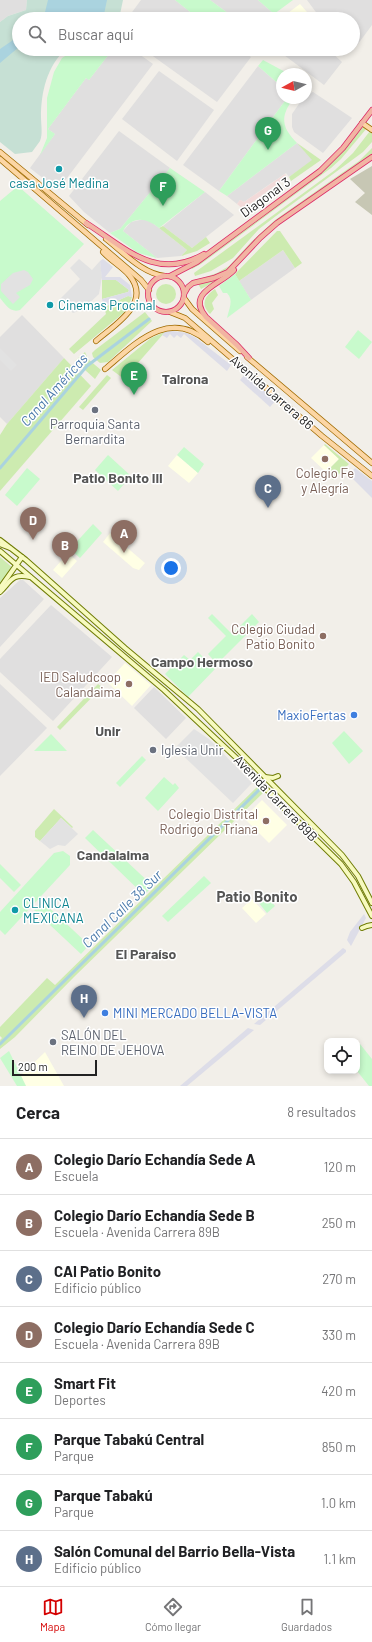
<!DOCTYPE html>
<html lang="es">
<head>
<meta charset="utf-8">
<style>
  body { margin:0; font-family:Barlow,sans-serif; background:#f6f6f6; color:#202124 }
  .controls { position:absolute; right:12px; bottom:12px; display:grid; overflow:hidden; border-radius:8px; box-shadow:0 2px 6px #0003 }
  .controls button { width:36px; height:36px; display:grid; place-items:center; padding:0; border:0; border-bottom:1px solid #e0e0e0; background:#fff; color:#202124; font:20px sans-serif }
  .compass { position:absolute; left:276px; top:68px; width:36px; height:36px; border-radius:50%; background:#fff; box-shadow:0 2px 6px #0003; rotate:262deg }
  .scale { position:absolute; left:12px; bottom:10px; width:85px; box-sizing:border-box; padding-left:4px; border:2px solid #222; border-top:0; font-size:11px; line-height:14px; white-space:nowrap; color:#222; -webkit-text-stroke:3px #fff; paint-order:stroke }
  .you { position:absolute; left:171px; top:568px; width:14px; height:14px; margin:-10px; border:3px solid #fff; border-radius:50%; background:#1a73e8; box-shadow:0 0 0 6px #1a73e833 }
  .badge { display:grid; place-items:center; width:26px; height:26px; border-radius:50%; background:#d40000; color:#fff; font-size:13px; font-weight:700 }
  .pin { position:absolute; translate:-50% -33px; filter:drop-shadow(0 1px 2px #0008) }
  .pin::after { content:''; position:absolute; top:21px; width:14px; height:12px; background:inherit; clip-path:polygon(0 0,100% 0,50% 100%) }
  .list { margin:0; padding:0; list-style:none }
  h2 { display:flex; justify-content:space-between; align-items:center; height:52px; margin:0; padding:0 16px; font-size:17px }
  h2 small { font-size:13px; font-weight:400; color:#757577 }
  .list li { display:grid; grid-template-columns:26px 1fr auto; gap:12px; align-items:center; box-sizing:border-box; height:56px; padding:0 16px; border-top:1px solid #e0e0e0 }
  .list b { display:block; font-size:15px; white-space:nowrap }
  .list p { margin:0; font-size:13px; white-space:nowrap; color:#757577 }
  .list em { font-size:13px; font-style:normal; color:#757577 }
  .icon { flex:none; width:22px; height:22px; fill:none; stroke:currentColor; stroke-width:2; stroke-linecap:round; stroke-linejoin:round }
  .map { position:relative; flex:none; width:372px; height:1086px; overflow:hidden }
  .search { position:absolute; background:#fff; box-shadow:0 2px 6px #0003; left:12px; right:12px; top:12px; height:44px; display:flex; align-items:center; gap:10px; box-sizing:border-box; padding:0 14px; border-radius:22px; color:#757577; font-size:15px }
  .sheet { height:500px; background:#fff }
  nav { display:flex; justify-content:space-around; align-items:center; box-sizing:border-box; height:56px; border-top:1px solid #e0e0e0; background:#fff; font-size:11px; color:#757577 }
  nav a { display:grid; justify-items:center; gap:2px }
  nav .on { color:#d40000 }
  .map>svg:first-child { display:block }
  .residential { fill:#e0dfdf }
  .commercial { fill:#f2dad9 }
  .education { fill:#ffffe5 }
  .construction { fill:#c7c7b4 }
  .grass { fill:#cdebb0 }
  .wetland { fill:#c6e0d4 }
  .park { fill:#c8facc }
  .parking { fill:#e2e2e2 }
  .plaza { fill:#dddde8 }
  .water { fill:#aad3df }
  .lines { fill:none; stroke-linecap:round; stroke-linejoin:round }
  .canal { stroke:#aad3df; stroke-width:3 }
  .secondary-casing { stroke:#707d05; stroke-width:6 }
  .primary-casing { stroke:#a06b00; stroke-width:6 }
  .trunk-casing { stroke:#dc2a67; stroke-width:6 }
  .secondary { stroke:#f7fabf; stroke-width:4 }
  .primary { stroke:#fcd6a4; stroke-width:4.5 }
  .trunk { stroke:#f2b4a3; stroke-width:4.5 }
  .culture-dot { fill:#0f9aa8; stroke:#fff; stroke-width:1.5 }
  .worship-dot { fill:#6b7280; stroke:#fff; stroke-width:1.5 }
  .education-dot { fill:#8d6e63; stroke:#fff; stroke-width:1.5 }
  .shop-dot { fill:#3f7fe0; stroke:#fff; stroke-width:1.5 }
  .labels { text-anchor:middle; stroke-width:3; stroke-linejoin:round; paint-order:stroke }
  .culture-label { font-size:13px; fill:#0d838f; stroke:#fff; text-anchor:start }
  .street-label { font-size:13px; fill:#222; stroke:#fff }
  .worship-label { font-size:13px; fill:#5b616d; stroke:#fff; text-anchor:start }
  .education-label { font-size:13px; fill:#785e54; stroke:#fff; text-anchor:end }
  .shop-label { font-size:13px; fill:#366cbe; stroke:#fff; text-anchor:end }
  .neighbourhood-label { font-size:14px; font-weight:bold; fill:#555; stroke:#fff }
  .water-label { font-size:14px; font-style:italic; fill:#4a7aab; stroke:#fff }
  .quarter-label { font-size:15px; font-weight:bold; fill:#555; stroke:#fff }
</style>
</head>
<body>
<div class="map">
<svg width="372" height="1086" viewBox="0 0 372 1086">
  <rect width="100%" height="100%" fill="#f2efe9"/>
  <g class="residential">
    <polygon points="0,0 27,0 26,10 8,16 0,22"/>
    <polygon points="141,0 175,0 199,19 127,19"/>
    <polygon points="210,0 258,0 274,14 269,19 236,19"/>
    <polygon points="307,0 372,0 372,25 358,44 353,49 353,19 321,19"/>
    <polygon points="113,49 132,49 153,64 58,190 30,168 55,134 48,129 86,78 89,80"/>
    <polygon points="143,49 239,49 251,57 217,102"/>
    <polygon points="276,49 331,49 331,52 342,62 324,85"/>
    <polygon points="258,66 282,87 282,98 287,98 219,191 183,165"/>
    <polygon points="159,71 214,110 177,161 122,119"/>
    <polygon points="313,92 352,118 323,153 294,132 292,127 292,114 303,98 306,98 306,95"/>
    <polygon points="119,131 170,168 120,229 110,233 84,212 69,196"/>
    <polygon points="297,143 313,160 289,177 286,173 244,202 240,200 237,204 227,196"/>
    <polygon points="205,192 234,215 192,248 163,226"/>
    <polygon points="144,219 150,221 187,250 181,256 157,258 123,231 131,222"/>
    <polygon points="283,250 295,268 251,300 239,281"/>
    <polygon points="22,315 64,358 7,424 0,417 0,337"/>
    <polygon points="20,580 23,580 44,599 0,647 0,598"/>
    <polygon points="51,605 112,657 53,721 0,672 0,659"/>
    <polygon points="0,684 47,728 0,776"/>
    <polygon points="154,687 186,718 166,739 134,708"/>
  </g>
  <polygon class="commercial" points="285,174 287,177 243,209 237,204 240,200 244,202"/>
  <g class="education">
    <polygon points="300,4 313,19 289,19 284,16"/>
    <polygon points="324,445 339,459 326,472 311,458"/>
    <polygon points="177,455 198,473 189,483 168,466"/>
    <polygon points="110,533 145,563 139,570 133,568 103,542"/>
    <polygon points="68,553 77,561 62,578 53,570"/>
    <polygon points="125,663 151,685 132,706 107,682"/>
    <polygon points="262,800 287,825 269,843 244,818"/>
    <polygon points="252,899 266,914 256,923 242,908"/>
    <polygon points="45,1052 64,1086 26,1086 20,1076"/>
  </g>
  <polygon class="construction" points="372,166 372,215 355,202 365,193 350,179"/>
  <g class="grass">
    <polygon points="364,127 367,128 341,159 331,168 201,264 192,269 188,264 207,257 320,173 342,152 361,128"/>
    <polygon points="370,131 372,132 372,142 363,152 276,216 259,229 233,258 211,271 195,276 194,273 335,170 353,153"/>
    <polygon points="297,143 321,160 291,181 289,177 312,160"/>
    <polygon points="372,148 372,154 283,216 225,276 201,289 196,280 217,273 229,266 251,242 275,220 359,161"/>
    <polygon points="163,226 192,248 206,237 210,243 197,251 181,256 187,250 159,228"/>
    <polygon points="277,231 280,231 302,263 295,268 283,250 239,281 235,274"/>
    <polygon points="102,280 116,280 129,290 128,292 102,299"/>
    <circle cx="166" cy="294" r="10"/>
    <path d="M215,289L218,295L212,303L214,309L210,314C200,304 205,296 215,289Z"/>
    <polygon points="128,296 132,297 127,310 74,354 69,349 106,314 104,307"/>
    <polygon points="145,312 152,321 108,362 100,363 93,357 92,353 95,350"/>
    <polygon points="165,332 124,379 112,370 151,338"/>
    <polygon points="85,352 88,359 101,370 95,379 75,361"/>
    <polygon points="64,358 91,386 0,491 0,435 7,424"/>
    <polygon points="107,375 111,378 83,410 79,407"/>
    <polygon points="325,444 349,464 333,480 326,472 339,459 324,445"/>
    <polygon points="0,557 13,568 0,584"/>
    <polygon points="98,684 102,687 60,730 57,727"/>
    <polygon points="259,785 265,791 74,977 15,1037 0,1049 0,1040 2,1038 0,1036 0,1027 47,978 55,985"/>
    <polygon points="54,809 73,827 72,828 61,818 40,841 35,837 35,831"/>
  </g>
  <path class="wetland" d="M27,0H123L119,19H19V49H66C47,66 41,92 41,117C41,125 43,134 40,141L32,152L15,154L0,142V22L8,16L26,10Z"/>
  <g class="park">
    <polygon points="175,0 210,0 236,19 199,19"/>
    <polygon points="258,0 293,0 274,14"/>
    <polygon points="76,49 113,49 89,80 86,78 48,129 55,134 40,155 47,138 47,98 54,72 62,58"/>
    <polygon points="263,60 289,74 282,74 282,87 258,66"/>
    <path d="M287,98H294C280,116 281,127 297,143L227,196L219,191Z"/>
    <path d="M170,168L205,192L159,228C147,218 132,215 123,231L157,258L138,253L110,233L120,229Z"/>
    <path d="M18,186L84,244L20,310C10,313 6,305 0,298V201Z"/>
    <path d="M235,274L251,300L227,318C229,309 234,300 227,293H223L219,286Z"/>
    <polygon points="358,330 372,342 359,359 345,347"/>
    <polygon points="184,447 204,464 198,473 177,455"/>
    <polygon points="108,455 131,476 118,491 95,470"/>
    <polygon points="27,468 40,479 17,506 5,495"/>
    <polygon points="93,524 102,533 80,558 70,549"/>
    <polygon points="212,614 232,634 252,614 259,622 217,664 208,654 226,636 208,618"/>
    <polygon points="198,652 215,669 188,697 165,674 184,655 190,660"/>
    <polygon points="344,731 363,751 349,764 332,743"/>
    <polygon points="51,734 67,751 34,751"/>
    <polygon points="142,756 146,760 120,787 116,783"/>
    <polygon points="164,777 173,785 175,783 179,788 158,811 145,798"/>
    <polygon points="93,830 153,886 144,895 85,838"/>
    <polygon points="63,851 70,856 70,865 5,935 0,930 0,912 54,853"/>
    <polygon points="0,864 21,885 14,892 0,878"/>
    <polygon points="204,876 211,883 168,922 162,916"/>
    <polygon points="262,891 275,906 267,913 254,897"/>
    <polygon points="42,901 89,945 81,954 34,910"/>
    <polygon points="360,1044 372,1059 372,1086 369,1086 357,1071 357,1047"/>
    <polygon points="9,1051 26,1086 17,1086 0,1058"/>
  </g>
  <g class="parking">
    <polygon points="79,259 92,270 100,261 102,277 99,294 84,308 82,306 76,312 73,313 59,300 80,279 70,268"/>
    <polygon points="24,270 28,272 33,279 30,285 16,293 20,297 13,304 1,291 1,284 13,273"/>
    <polygon points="0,348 17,365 11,371 0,360"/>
    <polygon points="194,729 209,739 252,783 233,803 175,748"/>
    <polygon points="61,818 78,834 65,846 58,845 50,849 40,841"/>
  </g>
  <g class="plaza">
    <polygon points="103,259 113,267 105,277 120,277 130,285 132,297 128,296 104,307 102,299 128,292 129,290 116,280 102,280 100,261"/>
    <polygon points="172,331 187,333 196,338 231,365 227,371 184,334 181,338 177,335 174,338 170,334 167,338 162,335 165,332"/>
    <polygon points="246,373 277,399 270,407 240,380"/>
    <polygon points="355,468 372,481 372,498 349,475"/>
    <polygon points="364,914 366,918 351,946 347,940 350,932"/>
    <polygon points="343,948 346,950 346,952 260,1025 254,1024"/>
    <polygon points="248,1028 254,1030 187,1086 180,1086"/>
  </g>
  <g class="water">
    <polygon points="48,0 107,0 103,19 40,19 44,16"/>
    <polygon points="19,36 19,47 0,63 0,49"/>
  </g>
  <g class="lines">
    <g class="canal">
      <polyline points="0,468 87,366 149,319"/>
      <polyline points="0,1044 260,789"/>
    </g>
    <defs>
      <g id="secondary">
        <polyline points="0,540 26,560 125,648 198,709 342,855 358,876 372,903"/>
        <polyline points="0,544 10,548"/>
        <polyline points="0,551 164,690 246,767 279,803 341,864 354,882 372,916"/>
        <polyline points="0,588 22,557"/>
        <path d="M0,592C11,581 12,573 30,577"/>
        <polyline points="265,777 273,778 278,776"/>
        <polyline points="362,928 367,926 372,925"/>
      </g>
      <g id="primary">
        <polyline points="362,123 372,130"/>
        <polyline points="0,152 88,225"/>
        <polyline points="0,159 141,280 149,290"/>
        <path d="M106,239C124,253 143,274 165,276"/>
        <polyline points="184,298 192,309 240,351"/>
        <polyline points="170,312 185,318 322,436 372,476"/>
        <path d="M96,341C114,325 153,303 129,275C121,266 111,261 103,252"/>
        <polyline points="247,357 372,463"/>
        <path d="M105,369C135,344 169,307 208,342"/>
      </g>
      <g id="trunk">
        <path d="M86,223C124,247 156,282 204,254"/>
        <path d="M234,270C222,284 185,292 206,317L237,345L249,358"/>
        <polyline points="170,276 197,262 320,171 343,148 372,110"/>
        <circle cx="166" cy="294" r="18"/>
        <polyline points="184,294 188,287 193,283 214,278 228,272 260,238 277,223 372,157"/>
      </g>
    </defs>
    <use href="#secondary" class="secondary-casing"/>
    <use href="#primary" class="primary-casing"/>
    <use href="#trunk" class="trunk-casing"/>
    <use href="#secondary" class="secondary"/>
    <use href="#primary" class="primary"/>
    <use href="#trunk" class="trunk"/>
  </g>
  <g class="culture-dot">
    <circle cx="59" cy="169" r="4"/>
    <circle cx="50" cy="305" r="4"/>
    <circle cx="15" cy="910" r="4"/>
  </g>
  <g class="worship-dot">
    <circle cx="95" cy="410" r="4"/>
    <circle cx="153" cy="750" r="4"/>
    <circle cx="53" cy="1042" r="4"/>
  </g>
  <g class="education-dot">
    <circle cx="325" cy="459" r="4"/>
    <circle cx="323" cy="636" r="4"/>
    <circle cx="129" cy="684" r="4"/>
    <circle cx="266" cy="821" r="4"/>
  </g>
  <g class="shop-dot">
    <circle cx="354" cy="715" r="4"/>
    <circle cx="105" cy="1013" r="4"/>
  </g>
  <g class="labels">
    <g class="culture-label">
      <text x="59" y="188" text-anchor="middle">casa José Medina</text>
      <text x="58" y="310">Cinemas Procinal</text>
      <text x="23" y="908">CLINICA<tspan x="23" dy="15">MEXICANA</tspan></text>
    </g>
    <g class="street-label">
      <text transform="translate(265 197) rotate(-36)" y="5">Diagonal 3</text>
      <text transform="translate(272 392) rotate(41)" y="5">Avenida Carrera 86</text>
      <text transform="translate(276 798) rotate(46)" y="5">Avenida Carrera 89B</text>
    </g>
    <g class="worship-label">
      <text x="95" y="429" text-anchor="middle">Parroquia Santa<tspan x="95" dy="15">Bernardita</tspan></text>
      <text x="161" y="755">Iglesia Unir</text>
      <text x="61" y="1040">SALÓN DEL<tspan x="61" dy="15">REINO DE JEHOVA</tspan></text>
    </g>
    <g class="education-label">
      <text x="325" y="478" text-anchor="middle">Colegio Fe<tspan x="325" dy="15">y Alegría</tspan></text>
      <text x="315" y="634">Colegio Ciudad<tspan x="315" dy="15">Patio Bonito</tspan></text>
      <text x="121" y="682">IED Saludcoop<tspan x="121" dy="15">Calandaima</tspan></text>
      <text x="258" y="819">Colegio Distrital<tspan x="258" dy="15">Rodrigo de Triana</tspan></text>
    </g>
    <g class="shop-label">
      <text x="346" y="720">MaxioFertas</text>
      <text x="113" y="1018" text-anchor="start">MINI MERCADO BELLA-VISTA</text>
    </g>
    <g class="neighbourhood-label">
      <text x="185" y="384">Tairona</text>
      <text x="118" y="483">Patio Bonito III</text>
      <text x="202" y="667">Campo Hermoso</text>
      <text x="108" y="736">Unir</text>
      <text x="113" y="860">Candalaima</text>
      <text x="146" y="959">El Paraíso</text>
    </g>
    <g class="water-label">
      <text transform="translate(54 390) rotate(-48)" y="5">Canal Américas</text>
      <text transform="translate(122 909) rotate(-44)" y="5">Canal Calle 38 Sur</text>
    </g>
    <g class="quarter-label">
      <text x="257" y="902">Patio Bonito</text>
    </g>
  </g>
</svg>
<div class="controls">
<button><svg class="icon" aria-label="locate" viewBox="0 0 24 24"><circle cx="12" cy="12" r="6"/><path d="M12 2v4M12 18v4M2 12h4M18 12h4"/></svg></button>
</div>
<svg class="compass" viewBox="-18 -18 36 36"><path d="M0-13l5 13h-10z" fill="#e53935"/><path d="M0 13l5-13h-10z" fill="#757577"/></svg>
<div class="scale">200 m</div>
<div class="you"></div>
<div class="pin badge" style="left:124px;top:553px;background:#8d6e63">A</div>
<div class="pin badge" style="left:65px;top:565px;background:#8d6e63">B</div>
<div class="pin badge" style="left:268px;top:508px;background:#5c6f8a">C</div>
<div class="pin badge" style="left:33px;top:540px;background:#8d6e63">D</div>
<div class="pin badge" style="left:134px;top:395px;background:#2e9e5b">E</div>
<div class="pin badge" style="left:163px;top:206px;background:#2e9e5b">F</div>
<div class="pin badge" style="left:268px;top:150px;background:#2e9e5b">G</div>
<div class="pin badge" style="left:84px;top:1018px;background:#5c6f8a">H</div>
<div class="search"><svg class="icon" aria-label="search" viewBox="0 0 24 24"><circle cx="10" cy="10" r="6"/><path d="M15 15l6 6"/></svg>Buscar aquí</div>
</div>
<section class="sheet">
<h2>Cerca<small>8 resultados</small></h2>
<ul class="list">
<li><span class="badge" style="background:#8d6e63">A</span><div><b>Colegio Darío Echandía Sede A</b><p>Escuela</p></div><em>120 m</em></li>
<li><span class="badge" style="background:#8d6e63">B</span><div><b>Colegio Darío Echandía Sede B</b><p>Escuela · Avenida Carrera 89B</p></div><em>250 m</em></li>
<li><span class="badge" style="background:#5c6f8a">C</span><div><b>CAI Patio Bonito</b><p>Edificio público</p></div><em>270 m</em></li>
<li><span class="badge" style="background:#8d6e63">D</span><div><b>Colegio Darío Echandía Sede C</b><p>Escuela · Avenida Carrera 89B</p></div><em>330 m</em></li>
<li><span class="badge" style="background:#2e9e5b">E</span><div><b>Smart Fit</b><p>Deportes</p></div><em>420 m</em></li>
<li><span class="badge" style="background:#2e9e5b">F</span><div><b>Parque Tabakú Central</b><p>Parque</p></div><em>850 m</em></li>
<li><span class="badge" style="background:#2e9e5b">G</span><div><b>Parque Tabakú</b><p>Parque</p></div><em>1.0 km</em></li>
<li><span class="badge" style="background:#5c6f8a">H</span><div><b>Salón Comunal del Barrio Bella-Vista</b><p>Edificio público</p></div><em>1.1 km</em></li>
</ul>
</section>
<nav>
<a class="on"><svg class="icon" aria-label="map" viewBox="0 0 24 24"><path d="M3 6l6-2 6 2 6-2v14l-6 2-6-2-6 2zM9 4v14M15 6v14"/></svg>Mapa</a>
<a><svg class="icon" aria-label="directions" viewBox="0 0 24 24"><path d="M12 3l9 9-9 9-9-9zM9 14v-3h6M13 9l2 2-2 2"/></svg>Cómo llegar</a>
<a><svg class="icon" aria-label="saved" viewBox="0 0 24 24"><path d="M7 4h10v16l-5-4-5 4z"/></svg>Guardados</a>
</nav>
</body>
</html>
